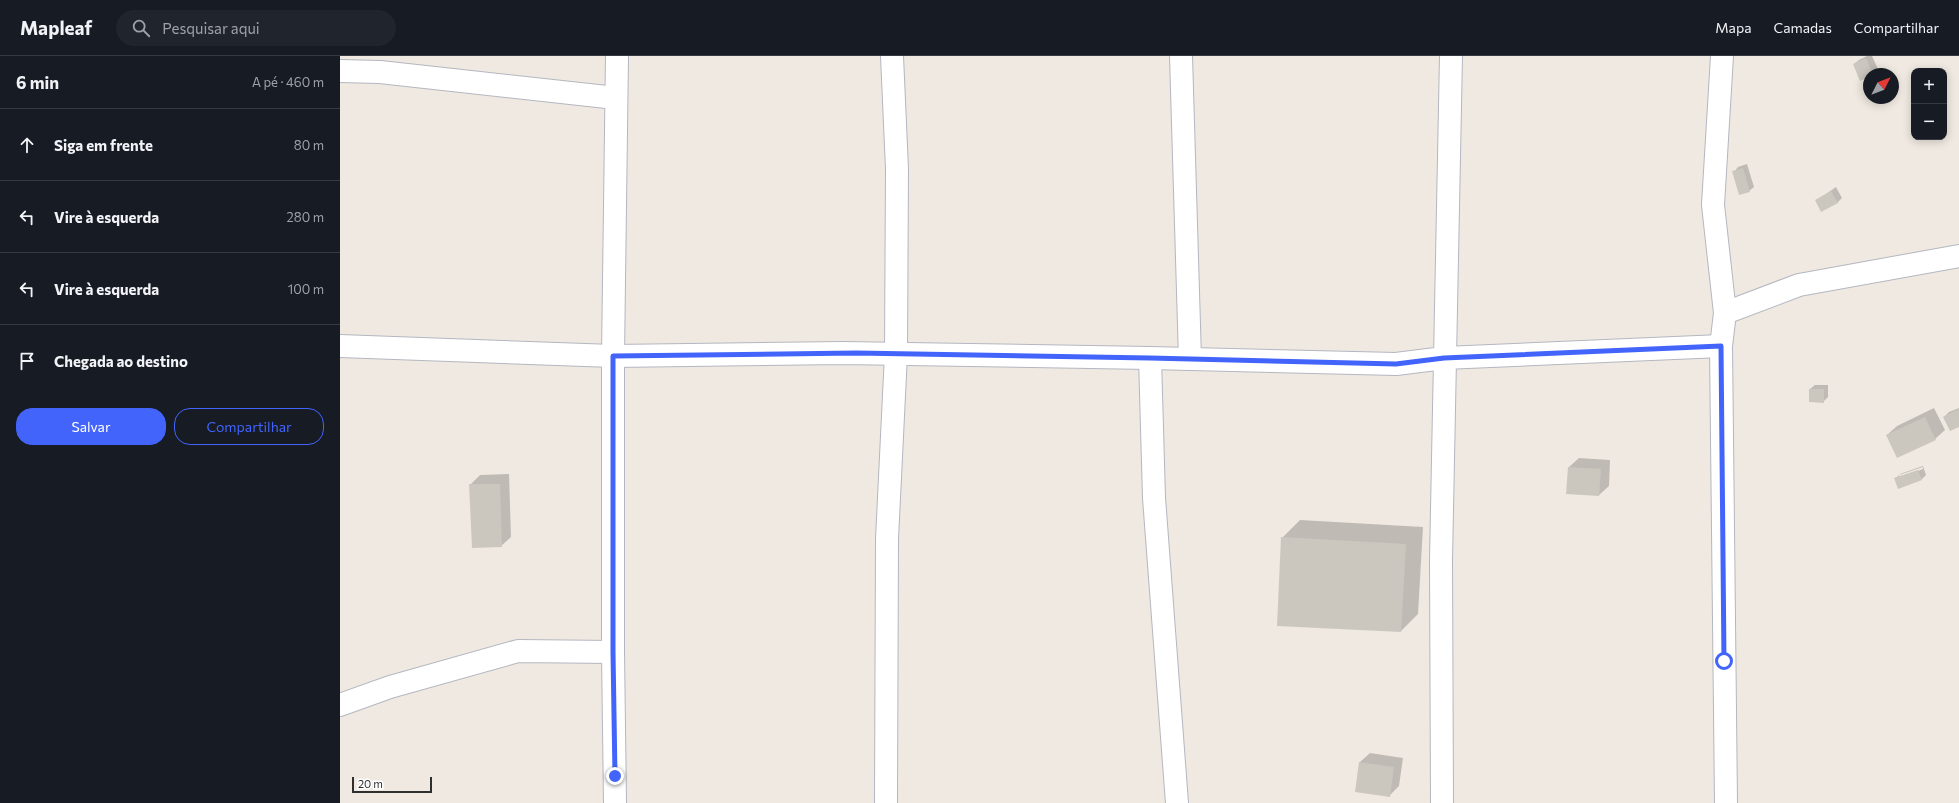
<!DOCTYPE html>
<html lang="pt">
<head>
<meta charset="utf-8">
<style>
  body { margin:0; font-family:Commissioner,sans-serif; background:#20242c; color:#f1f3f6 }
  .controls { position:absolute; right:12px; top:12px; display:grid; overflow:hidden; border-radius:8px; box-shadow:0 2px 10px #0003 }
  .controls button { width:36px; height:36px; display:grid; place-items:center; padding:0; border:0; border-bottom:1px solid #363941; background:#171b24; color:#f1f3f6; font:20px sans-serif }
  .compass { position:absolute; left:1523px; top:12px; width:36px; height:36px; border-radius:50%; background:#171b24; box-shadow:0 2px 10px #0003; rotate:48deg }
  .scale { position:absolute; left:12px; bottom:10px; width:80px; box-sizing:border-box; padding-left:4px; border:2px solid #2e2e2e; border-top:0; font-size:11px; line-height:14px; white-space:nowrap; color:#2e2e2e; -webkit-text-stroke:3px #fff; paint-order:stroke }
  .stop { position:absolute; width:12px; height:12px; margin:-9px; border:3px solid #4264fb; border-radius:50%; background:#fff }
  .stop.end { background:#4264fb; border-color:#fff; box-shadow:0 1px 4px #0008 }
  .list { margin:0; padding:0; list-style:none }
  h2 { display:flex; justify-content:space-between; align-items:center; height:52px; margin:0; padding:0 16px; font-size:17px }
  h2 small { font-size:13px; font-weight:400; color:#9ea1a6 }
  .list li { display:grid; grid-template-columns:26px 1fr auto; gap:12px; align-items:center; box-sizing:border-box; height:72px; padding:0 16px; border-top:1px solid #363941 }
  .list b { display:block; font-size:15px; white-space:nowrap }
  .list em { font-size:13px; font-style:normal; color:#9ea1a6 }
  .actions { display:flex; gap:8px; padding:12px 16px }
  .actions a { flex:1; padding:9px 0; border:1px solid #4264fb; border-radius:16px; text-align:center; font-size:14px; color:#4264fb }
  .actions .main { background:#4264fb; color:#fff }
  .icon { flex:none; width:22px; height:22px; fill:none; stroke:currentColor; stroke-width:2; stroke-linecap:round; stroke-linejoin:round }
  .map { position:relative; flex:none; width:1619px; height:747px; overflow:hidden }
  header { display:flex; align-items:center; gap:24px; box-sizing:border-box; height:56px; padding:0 20px; background:#171b24; border-bottom:1px solid #363941 }
  header strong { font-size:19px }
  nav { display:flex; gap:22px; margin-inline-start:auto; font-size:14px }
  .search { width:280px; height:36px; background:#20242c; display:flex; align-items:center; gap:10px; box-sizing:border-box; padding:0 14px; border-radius:22px; color:#9ea1a6; font-size:15px }
  main { display:flex }
  aside { flex:1; background:#171b24 }
  .map>svg:first-child { display:block }
  .shadow { fill:#0003; fill-rule:evenodd }
  .building { fill:#cbc7bf }
  .lines { fill:none; stroke-linecap:round; stroke-linejoin:round }
  .minor-casing { stroke:#b4b7c1; stroke-width:24 }
  .minor { stroke:#fff; stroke-width:22 }
  .route { stroke:#4264fb; stroke-width:5 }
</style>
</head>
<body>
<header>
<strong>Mapleaf</strong>
<div class="search"><svg class="icon" aria-label="search" viewBox="0 0 24 24"><circle cx="10" cy="10" r="6"/><path d="M15 15l6 6"/></svg>Pesquisar aqui</div>
<nav><a>Mapa</a><a>Camadas</a><a>Compartilhar</a></nav>
</header>
<main>
<aside>
<h2>6 min<small>A pé · 460 m</small></h2>
<ul class="list">
<li><svg class="icon" aria-label="ahead" viewBox="0 0 24 24"><path d="M12 20V5M6 11l6-6 6 6"/></svg><div><b>Siga em frente</b></div><em>80 m</em></li>
<li><svg class="icon" aria-label="left" viewBox="0 0 24 24"><path d="M17 20v-9H6M10 6l-5 5 5 5"/></svg><div><b>Vire à esquerda</b></div><em>280 m</em></li>
<li><svg class="icon" aria-label="left" viewBox="0 0 24 24"><path d="M17 20v-9H6M10 6l-5 5 5 5"/></svg><div><b>Vire à esquerda</b></div><em>100 m</em></li>
<li><svg class="icon" aria-label="arrive" viewBox="0 0 24 24"><path d="M6 21V4h12l-3 4 3 4H6"/></svg><div><b>Chegada ao destino</b></div></li>
</ul>
<div class="actions"><a class="main">Salvar</a><a>Compartilhar</a></div>
</aside>
<div class="map">
<svg width="1619" height="747" viewBox="0 0 1619 747">
  <rect width="100%" height="100%" fill="#efe9e1"/>
  <g class="shadow">
    <polygon points="1527,0 1532,0 1538,13 1533,18 1529,18 1529,20 1514,8 1519,4"/>
    <polygon points="1407,108 1414,131 1409,135 1394,116 1398,111"/>
    <polygon points="1496,131 1502,142 1497,147 1476,145"/>
    <polygon points="1475,329 1488,329 1488,341 1483,346 1470,333"/>
    <polygon points="1594,352 1605,374 1595,383 1547,379 1557,370"/>
    <polygon points="1619,352 1619,369 1604,361 1609,356"/>
    <polygon points="1239,402 1270,404 1269,430 1259,439 1229,411"/>
    <path d="M1583,410L1586,419L1582,423H1555L1560,418ZM1583,411V413L1559,422V419Z"/>
    <polygon points="169,418 171,481 161,490 130,429 140,419"/>
    <polygon points="960,464 1083,471 1078,558 1061,575 942,482"/>
    <polygon points="1030,697 1063,702 1059,730 1049,740 1016,735 1020,706"/>
  </g>
  <g class="building">
    <polygon points="1526,2 1533,18 1529,18 1529,21 1520,25 1513,8"/>
    <polygon points="1403,112 1410,136 1399,139 1392,115"/>
    <polygon points="1491,135 1498,147 1481,156 1475,144"/>
    <polygon points="1469,333 1484,333 1484,347 1469,346"/>
    <polygon points="1619,353 1619,371 1610,375 1603,361"/>
    <polygon points="1585,361 1596,384 1557,402 1546,379"/>
    <polygon points="1228,411 1261,413 1259,440 1226,438"/>
    <polygon points="1578,414 1582,424 1558,433 1554,422"/>
    <polygon points="129,428 160,428 162,491 132,492"/>
    <polygon points="941,481 1066,488 1061,576 937,570"/>
    <polygon points="1019,706 1054,711 1050,741 1015,736"/>
  </g>
  <g class="lines">
    <defs>
      <g id="minor">
        <polyline points="841,0 850,303"/>
        <polyline points="1382,0 1373,149 1385,257 1381,290 1386,747"/>
        <polyline points="0,15 40,16 276,42"/>
        <polyline points="1385,257 1459,229 1619,200"/>
        <polyline points="0,290 273,300 503,297 810,302 1056,308 1104,302 1381,290"/>
        <polyline points="810,302 814,442 837,747"/>
        <polyline points="0,649 50,631 178,595 273,596"/>
        <polyline points="275,747 273,596 273,300 277,0"/>
        <polyline points="546,747 547,483 556,298 557,113 552,0"/>
        <polyline points="1102,747 1101,504 1111,0"/>
      </g>
    </defs>
    <use href="#minor" class="minor-casing"/>
    <use href="#minor" class="minor"/>
  </g>
  <g class="lines">
    <polyline class="route" points="275,720 273,596 273,300 516,297 810,302 1056,308 1104,302 1381,290 1384,605"/>
  </g>
</svg>
<div class="controls">
<button>+</button>
<button>−</button>
</div>
<svg class="compass" viewBox="-18 -18 36 36"><path d="M0-13l5 13h-10z" fill="#e53935"/><path d="M0 13l5-13h-10z" fill="#9ea1a6"/></svg>
<div class="scale">20 m</div>
<div class="stop" style="left:1384px;top:605px"></div>
<div class="stop end" style="left:275px;top:720px"></div>
</div>
</main>
</body>
</html>
